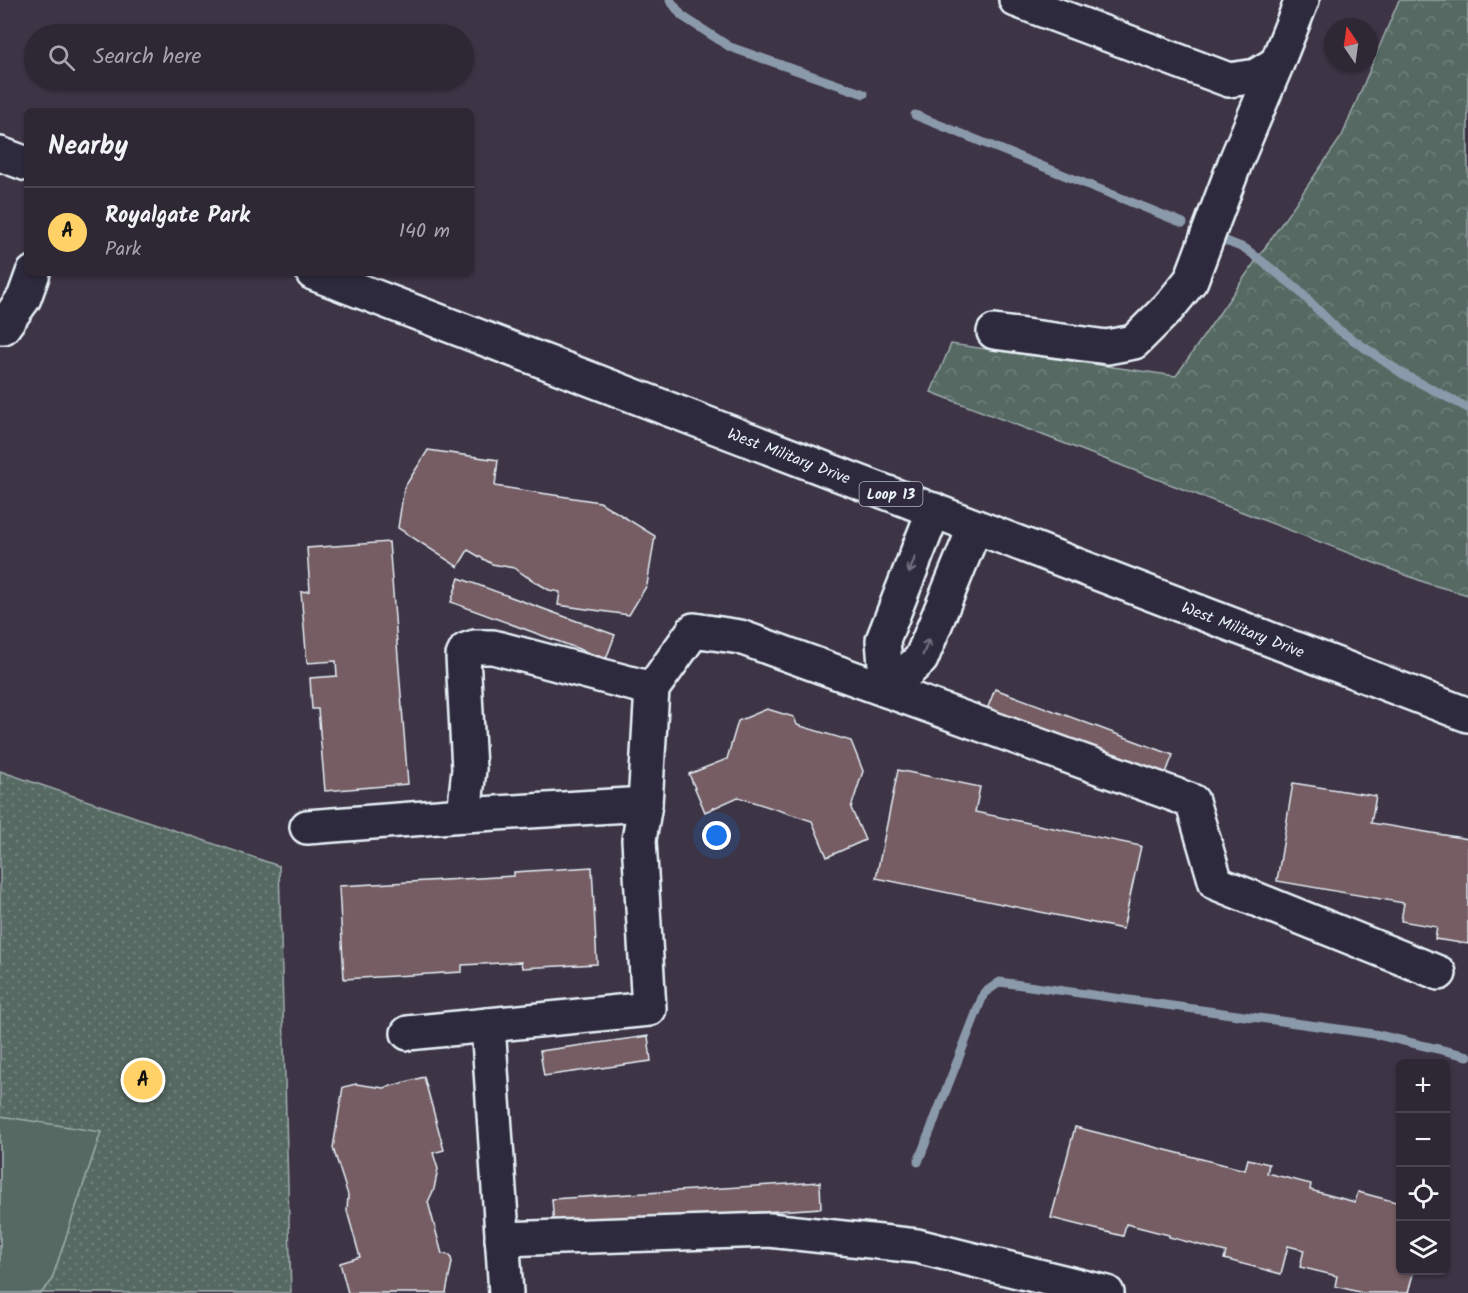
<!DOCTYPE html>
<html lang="en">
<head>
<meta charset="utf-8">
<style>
  body { margin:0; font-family:Kalam,sans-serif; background:#362f3c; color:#f1f3f6 }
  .controls { position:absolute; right:18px; bottom:18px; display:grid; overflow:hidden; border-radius:9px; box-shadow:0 2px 4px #0004 }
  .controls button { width:54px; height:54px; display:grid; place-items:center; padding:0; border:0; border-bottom:2px solid #49444f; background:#2e2734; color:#f1f3f6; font:30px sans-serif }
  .compass { position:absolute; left:1324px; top:18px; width:54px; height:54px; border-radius:50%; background:#2e2734; box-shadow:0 2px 4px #0004; rotate:347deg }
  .you { position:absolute; left:717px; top:836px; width:21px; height:21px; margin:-15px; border:4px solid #fff; border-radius:50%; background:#1a73e8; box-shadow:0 0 0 9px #1a73e833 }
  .badge { display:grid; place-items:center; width:39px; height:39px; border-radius:50%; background:#ffd166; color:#111; font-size:20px; font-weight:700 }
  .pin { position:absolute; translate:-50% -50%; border:3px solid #fff; box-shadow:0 2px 6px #0006 }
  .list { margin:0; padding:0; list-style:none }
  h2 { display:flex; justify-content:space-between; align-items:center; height:78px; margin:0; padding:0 24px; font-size:26px }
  h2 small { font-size:20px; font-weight:400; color:#a7a5ac }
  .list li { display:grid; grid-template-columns:39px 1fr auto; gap:18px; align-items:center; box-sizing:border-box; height:90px; padding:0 24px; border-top:2px solid #49444f }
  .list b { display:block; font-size:22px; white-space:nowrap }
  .list p { margin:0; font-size:20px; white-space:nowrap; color:#a7a5ac }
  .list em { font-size:20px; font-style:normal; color:#a7a5ac }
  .icon { flex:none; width:33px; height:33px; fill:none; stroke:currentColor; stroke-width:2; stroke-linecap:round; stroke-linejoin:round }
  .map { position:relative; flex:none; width:1468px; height:1293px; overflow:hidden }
  .search { position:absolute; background:#2e2734; box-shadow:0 2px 4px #0004; left:24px; top:24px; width:450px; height:66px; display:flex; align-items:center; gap:15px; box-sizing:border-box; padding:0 21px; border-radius:33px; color:#a7a5ac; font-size:22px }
  .panel { position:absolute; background:#2e2734; box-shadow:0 2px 4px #0004; left:24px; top:108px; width:450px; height:168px; border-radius:9px }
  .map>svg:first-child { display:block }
  .forest { fill:url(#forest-crowns); stroke:#a0aeae; stroke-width:1.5 }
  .park { fill:url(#park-dots); stroke:#a0aeae; stroke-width:1.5 }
  .pitch { fill:#576b64; stroke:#a0aeae; stroke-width:1.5 }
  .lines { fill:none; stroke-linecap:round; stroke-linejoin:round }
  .stream { stroke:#8b9aab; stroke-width:9 }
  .building { fill:#745d63; stroke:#e8f1f8; stroke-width:1.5 }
  .minor-casing { stroke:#e8f1f8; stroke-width:38 }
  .major-casing { stroke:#e8f1f8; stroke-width:38 }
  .minor { stroke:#2f2a3d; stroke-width:33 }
  .major { stroke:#2f2a3d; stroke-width:33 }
  .oneway { stroke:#70707e }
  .labels { text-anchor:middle; stroke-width:4.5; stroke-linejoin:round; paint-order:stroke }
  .shield { fill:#2f2a3d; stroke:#b0b5c0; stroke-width:1.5 }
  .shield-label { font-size:15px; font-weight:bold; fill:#e8f1f8 }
  .street-label { font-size:16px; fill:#e8f1f8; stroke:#2f2a3d }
</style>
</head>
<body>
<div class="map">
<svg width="1468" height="1293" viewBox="0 0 1468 1293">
  <defs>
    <pattern id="forest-crowns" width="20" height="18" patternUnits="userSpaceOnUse" patternTransform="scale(1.5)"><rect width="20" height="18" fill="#576b64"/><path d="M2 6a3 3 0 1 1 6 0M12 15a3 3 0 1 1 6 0" fill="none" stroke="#6f817b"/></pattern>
    <pattern id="park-dots" width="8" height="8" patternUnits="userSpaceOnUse" patternTransform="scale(1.5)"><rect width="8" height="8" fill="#576b64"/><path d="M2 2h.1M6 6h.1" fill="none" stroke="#6f817b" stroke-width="1.8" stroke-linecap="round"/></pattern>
  </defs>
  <rect width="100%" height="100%" fill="#3d3445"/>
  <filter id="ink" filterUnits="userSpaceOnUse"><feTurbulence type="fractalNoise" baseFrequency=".0167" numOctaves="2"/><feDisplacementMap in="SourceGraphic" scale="12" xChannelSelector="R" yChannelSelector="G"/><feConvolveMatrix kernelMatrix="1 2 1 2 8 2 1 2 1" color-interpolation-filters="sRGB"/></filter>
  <g filter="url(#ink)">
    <polygon class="forest" points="1399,0 1468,0 1468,595 1429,584 931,392 951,344 1176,376 1342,136"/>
    <polygon class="park" points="0,771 279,866 291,1293 0,1293"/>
    <polygon class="pitch" points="0,1116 101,1132 51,1282 41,1293 0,1293"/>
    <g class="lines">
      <g class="stream">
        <polyline points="670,0 682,16 730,47 864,94"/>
        <polyline points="915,115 1183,223"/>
        <polyline points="1226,241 1246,249 1295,287 1336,328 1403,374 1468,408"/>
        <polyline points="918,1162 984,993 1000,982 1374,1034 1468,1056"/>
      </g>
    </g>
    <g class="building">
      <polygon points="428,450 498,460 495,486 600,502 655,536 647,585 629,615 558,605 560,592 549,590 526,576 514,568 492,564 468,550 458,567 398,528 404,488"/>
      <polygon points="389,542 408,784 325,791 318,709 312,709 310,678 337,676 336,661 307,663 301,592 310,591 307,548"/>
      <polygon points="459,578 615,635 606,659 451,602"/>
      <polygon points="995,689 1173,755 1164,778 986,712"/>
      <polygon points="767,709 794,717 797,725 851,741 863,771 851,808 865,840 827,857 812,821 738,797 705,812 689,774 727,759 738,721"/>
      <polygon points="898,770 980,787 975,812 1141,846 1123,929 876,878"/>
      <polygon points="1293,783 1376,796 1371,823 1468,839 1468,944 1435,939 1437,927 1401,921 1404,903 1277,881"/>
      <polygon points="592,867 597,964 522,968 521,962 462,965 462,972 344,979 339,886 514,876 514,872"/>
      <polygon points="648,1036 651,1061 544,1076 540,1051"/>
      <polygon points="424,1077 444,1150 433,1153 438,1169 434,1189 428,1202 442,1254 450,1255 452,1262 446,1293 348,1293 340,1263 360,1257 347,1211 348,1195 333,1148 343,1087 356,1084 384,1088"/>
      <polygon points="1075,1127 1245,1170 1248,1159 1269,1164 1267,1173 1311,1184 1310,1190 1355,1202 1358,1192 1400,1203 1400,1270 1414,1270 1408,1293 1363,1293 1335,1286 1337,1276 1300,1267 1304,1250 1288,1246 1281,1274 1224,1259 1226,1252 1169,1237 1169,1235 1126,1224 1123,1236 1051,1218"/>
      <polygon points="820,1182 821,1208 554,1226 552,1199"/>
    </g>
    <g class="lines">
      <defs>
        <g id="minor">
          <polyline points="1016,0 1229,80 1256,76 1277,63 1302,0"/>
          <polyline points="0,327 3,327 24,298 33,273"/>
          <polyline points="994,332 1107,347 1134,342 1169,307 1191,280 1235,163 1277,63"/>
          <polyline points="887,690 883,640 934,510"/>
          <polyline points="887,690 921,659 975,527"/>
          <polyline points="464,815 469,769 463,656 466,650 475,647 493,647 652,689"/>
          <polyline points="307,827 464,815 645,804"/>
          <polyline points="488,1025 506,1293"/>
          <polyline points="408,1033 649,1009 639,840 645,804 652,689 694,630 740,637 1192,801 1216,883 1439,973"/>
          <polyline points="502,1239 769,1230 917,1246 1107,1293"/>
        </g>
        <g id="major">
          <polyline points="0,154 27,164"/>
          <path id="s1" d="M313,273L1468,715"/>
        </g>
      </defs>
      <use href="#minor" class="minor-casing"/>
      <use href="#major" class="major-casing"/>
      <use href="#minor" class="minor"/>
      <use href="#major" class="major"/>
    </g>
    <defs><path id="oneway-shaft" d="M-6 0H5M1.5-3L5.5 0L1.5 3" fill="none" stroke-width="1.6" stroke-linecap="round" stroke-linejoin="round" transform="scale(1.5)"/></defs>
    <g class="oneway">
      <use href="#oneway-shaft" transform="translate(912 565) rotate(111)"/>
      <use href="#oneway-shaft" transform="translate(926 647) rotate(-68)"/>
    </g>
  </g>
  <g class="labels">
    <rect class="shield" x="859.5" y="482" width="63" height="24" rx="4.5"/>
    <g class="shield-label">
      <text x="891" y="499">Loop 13</text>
    </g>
    <g class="street-label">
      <text dy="6" stroke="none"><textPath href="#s1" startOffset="510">West Military Drive</textPath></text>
      <text dy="6" stroke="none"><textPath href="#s1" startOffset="996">West Military Drive</textPath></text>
    </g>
  </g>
</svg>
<div class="controls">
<button>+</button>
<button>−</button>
<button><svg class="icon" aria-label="locate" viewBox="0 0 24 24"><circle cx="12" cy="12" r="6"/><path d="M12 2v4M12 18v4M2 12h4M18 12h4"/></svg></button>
<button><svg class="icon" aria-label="layers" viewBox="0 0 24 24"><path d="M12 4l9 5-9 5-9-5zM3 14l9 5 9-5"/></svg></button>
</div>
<svg class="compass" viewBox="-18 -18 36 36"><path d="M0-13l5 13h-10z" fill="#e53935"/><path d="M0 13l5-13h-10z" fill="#a7a5ac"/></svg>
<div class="you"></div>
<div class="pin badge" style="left:143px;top:1080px">A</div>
<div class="search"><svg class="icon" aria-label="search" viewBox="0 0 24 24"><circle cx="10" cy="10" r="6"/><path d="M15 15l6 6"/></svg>Search here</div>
<section class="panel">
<h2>Nearby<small></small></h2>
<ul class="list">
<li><span class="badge">A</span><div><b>Royalgate Park</b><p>Park</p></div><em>140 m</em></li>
</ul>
</section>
</div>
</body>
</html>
